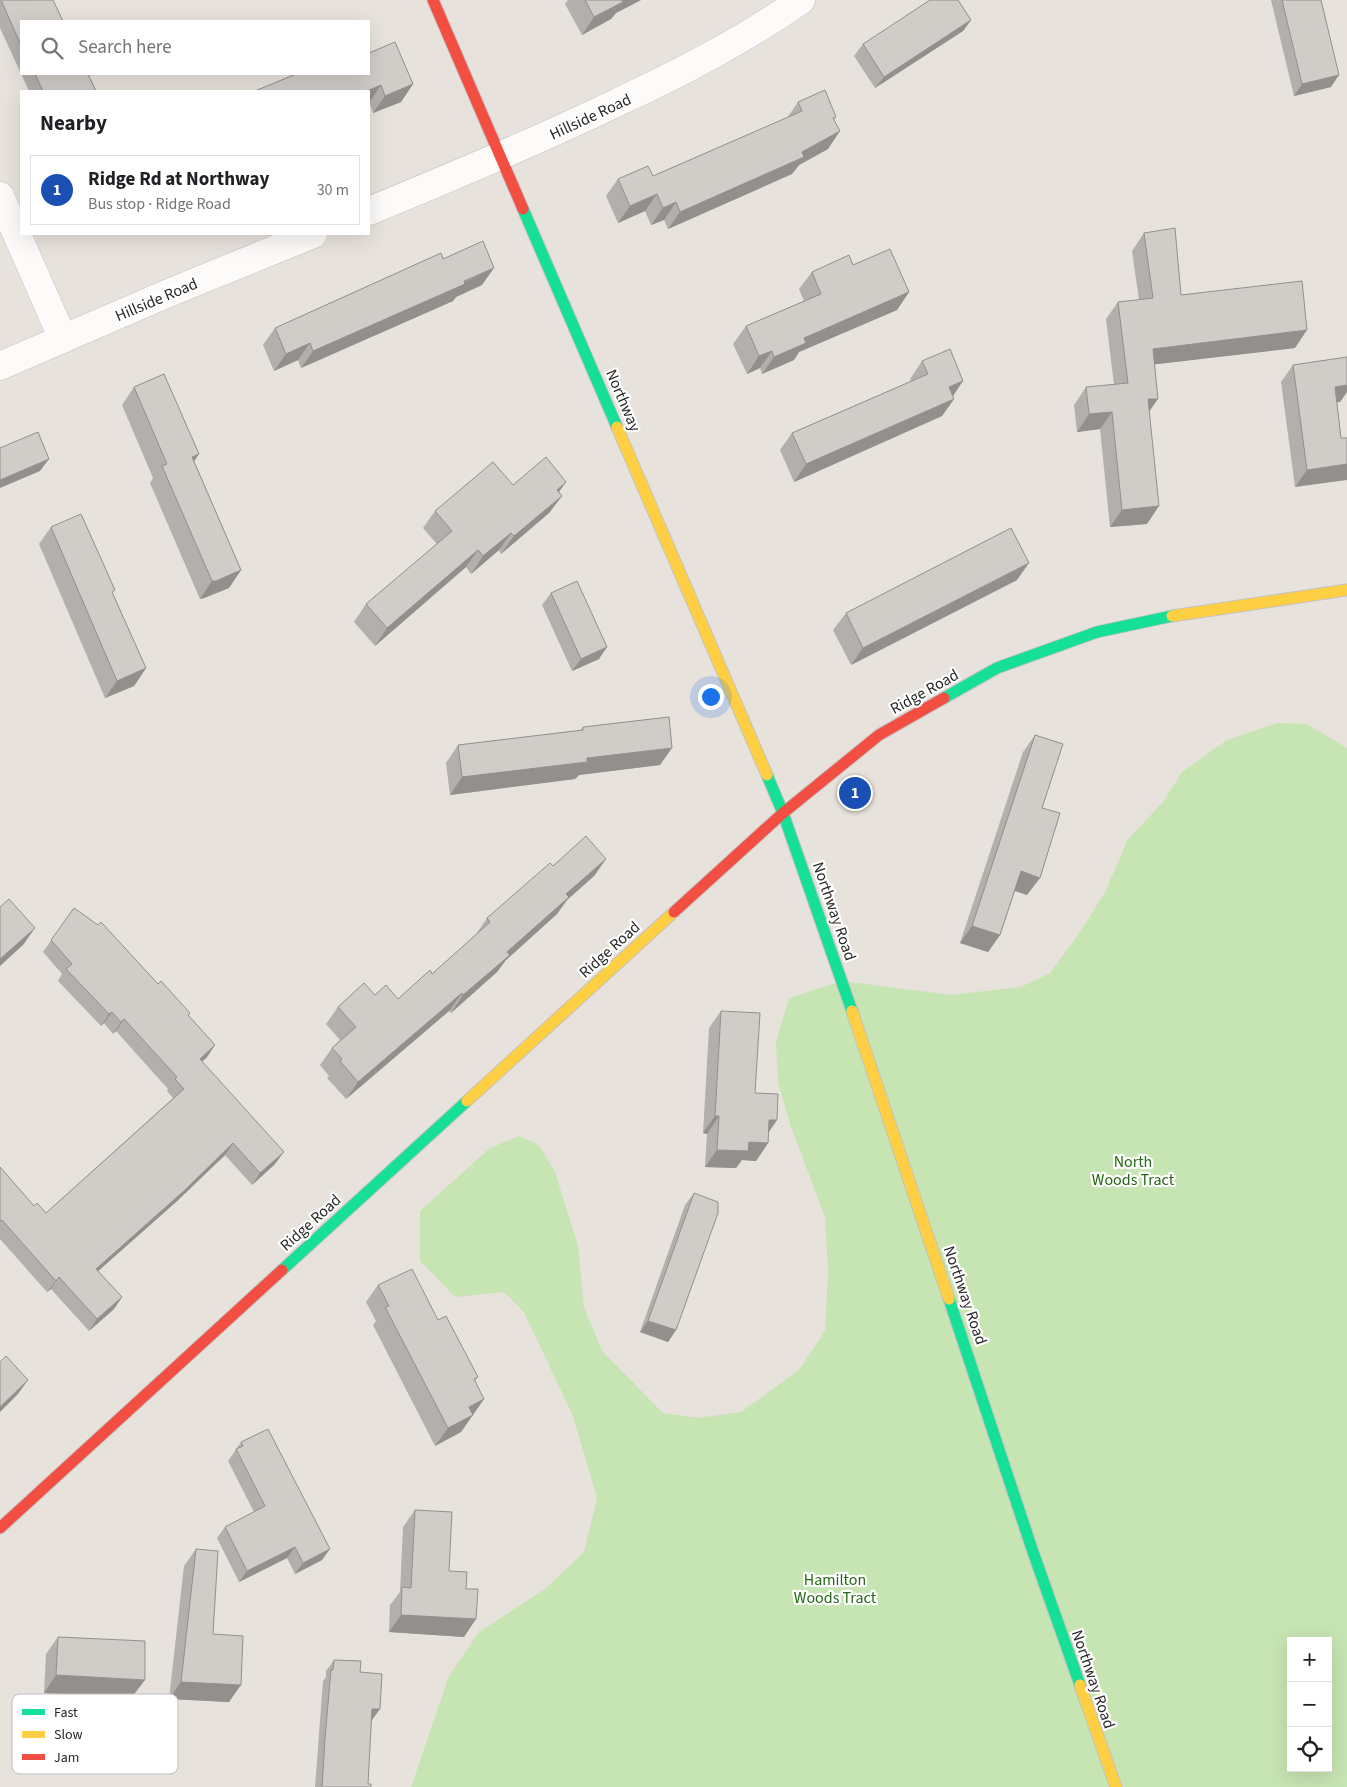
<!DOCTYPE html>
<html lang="en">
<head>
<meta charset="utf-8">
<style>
  body { margin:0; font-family:"Source Sans 3",sans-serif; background:#f2f2f2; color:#202124 }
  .controls { position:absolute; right:15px; bottom:15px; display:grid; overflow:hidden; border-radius:0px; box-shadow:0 5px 20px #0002 }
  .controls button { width:45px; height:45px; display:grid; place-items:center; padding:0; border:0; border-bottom:1px solid #e0e0e0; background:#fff; color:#202124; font:25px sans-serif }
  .you { position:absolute; left:710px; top:696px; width:18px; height:18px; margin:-12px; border:4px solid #fff; border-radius:50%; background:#1a73e8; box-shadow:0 0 0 8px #1a73e833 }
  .badge { display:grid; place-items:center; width:32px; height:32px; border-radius:50%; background:#6b6967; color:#fff; font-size:16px; font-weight:700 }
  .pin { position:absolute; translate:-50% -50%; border:2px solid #fff; box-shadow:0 1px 5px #0006 }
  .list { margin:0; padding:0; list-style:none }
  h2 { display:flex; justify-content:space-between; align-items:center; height:65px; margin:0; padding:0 20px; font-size:21px }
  h2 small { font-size:16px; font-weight:400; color:#757577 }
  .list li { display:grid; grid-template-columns:32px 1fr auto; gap:15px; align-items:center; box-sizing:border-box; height:70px; margin:0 10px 10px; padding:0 10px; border:1px solid #e0e0e0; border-radius:0px }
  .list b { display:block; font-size:19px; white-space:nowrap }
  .list p { margin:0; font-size:16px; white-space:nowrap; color:#757577 }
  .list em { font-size:16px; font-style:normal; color:#757577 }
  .icon { flex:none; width:28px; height:28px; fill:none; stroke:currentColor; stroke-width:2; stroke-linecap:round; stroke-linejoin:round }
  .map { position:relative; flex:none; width:1347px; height:1787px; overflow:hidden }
  .search { position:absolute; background:#fff; box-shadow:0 5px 20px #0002; left:20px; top:20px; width:350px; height:55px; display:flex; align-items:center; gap:12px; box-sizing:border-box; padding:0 18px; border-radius:0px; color:#757577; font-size:19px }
  .panel { position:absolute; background:#fff; box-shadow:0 5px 20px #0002; left:20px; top:90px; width:350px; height:145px; border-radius:0px }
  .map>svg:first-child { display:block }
  .green { fill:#c7e4b3; fill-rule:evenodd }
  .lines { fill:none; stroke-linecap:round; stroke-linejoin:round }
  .street-casing { stroke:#c4c2c2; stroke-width:29 }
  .fast-casing { stroke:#c4c2c2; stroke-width:13 }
  .slow-casing { stroke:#c4c2c2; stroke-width:13 }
  .jam-casing { stroke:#c4c2c2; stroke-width:13 }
  .street { stroke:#fcfbfa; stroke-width:28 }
  .fast { stroke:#16e098; stroke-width:11 }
  .slow { stroke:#ffcf43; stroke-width:11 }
  .jam { stroke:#f24e42; stroke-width:11 }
  .wall { fill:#b3afac }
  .shaded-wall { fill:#928f8c }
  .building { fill:#d0ccc8; stroke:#928f8c }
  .labels { text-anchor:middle; stroke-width:4.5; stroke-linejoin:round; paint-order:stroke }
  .street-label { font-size:16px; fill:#282828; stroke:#fff }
  .park-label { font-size:16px; fill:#256815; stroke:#fff }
  .key { fill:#fff; stroke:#bebebe; stroke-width:1 }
  .key-label { font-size:14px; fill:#282828 }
</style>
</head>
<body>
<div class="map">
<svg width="1347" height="1787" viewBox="0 0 1347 1787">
  <rect width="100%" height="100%" fill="#e8e2dc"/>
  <path class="green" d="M1277,723L1307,724L1347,748V1787H411L449,1676L479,1632L545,1589L584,1552L597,1498L573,1416L524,1312L504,1292L455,1297L420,1261V1211L490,1148L519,1136L539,1145L555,1172L578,1246L584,1308L603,1352L663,1413L699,1418L741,1412L800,1369L825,1331L828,1271L825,1217L791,1127L778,1083L776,1042L789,998L842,981L951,995L1021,987L1050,973L1078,935L1105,892L1128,839L1163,802L1182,772L1227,740ZM1291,1641H1328V1768H1291Z"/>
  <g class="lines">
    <defs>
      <g id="street">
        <polyline points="0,196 63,339"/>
        <path d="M369,211C452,177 535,142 616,103C680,73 743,41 801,0"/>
        <polyline points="0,366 171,292 313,234"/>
      </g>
      <g id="fast">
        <polyline points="523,209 617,427"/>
        <polyline points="944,698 997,668 1097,632 1172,616"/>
        <polyline points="767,775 783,813 852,1011"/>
        <polyline points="282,1270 467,1101"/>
        <polyline points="949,1299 1032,1549 1080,1685"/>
      </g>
      <g id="slow">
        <polyline points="617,427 767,775"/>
        <polyline points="1172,616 1347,590"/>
        <polyline points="852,1011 949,1299"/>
        <polyline points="467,1101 674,912"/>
        <polyline points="1080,1685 1116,1787"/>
      </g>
      <g id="jam">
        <polyline points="433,0 523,209"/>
        <polyline points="674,912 783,813 879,735 944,698"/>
        <polyline points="0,1528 282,1270"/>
      </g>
    </defs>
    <use href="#street" class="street-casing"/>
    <use href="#fast" class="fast-casing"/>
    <use href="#slow" class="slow-casing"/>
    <use href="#jam" class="jam-casing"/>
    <use href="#street" class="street"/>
    <use href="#fast" class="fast"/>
    <use href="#slow" class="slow"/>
    <use href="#jam" class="jam"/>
  </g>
  <g class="wall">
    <polygon points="0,0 53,0 21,21 21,74 88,74 96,91 29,91 0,28"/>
    <polygon points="568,0 641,0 616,13 611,19 582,35 565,4"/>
    <polygon points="1271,0 1321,0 1331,87 1294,96"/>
    <polygon points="971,20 963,31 875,88 854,56 863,44"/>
    <polygon points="296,74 413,84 401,102 373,113 369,102"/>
    <polygon points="798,102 836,117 834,120 828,149 799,165 792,174 668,229 664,220 651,225 645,211 618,223 606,196 618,179 653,176 787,118"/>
    <polygon points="1144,233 1181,295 1295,348 1155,364 1149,411 1147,524 1110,527 1100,429 1077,432 1074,405 1086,387 1114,385 1106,319 1118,302 1139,300 1132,251"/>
    <polygon points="853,265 909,292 897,310 799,352 794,360 762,374 760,368 747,374 733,344 746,326 804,301 799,289 812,272"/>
    <polygon points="482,285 456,297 453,301 301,368 298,360 274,371 263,345 275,328"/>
    <polygon points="1347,357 1347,392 1340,402 1337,402 1341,438 1295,487 1281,382 1293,365"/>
    <polygon points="922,361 953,396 954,399 942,416 794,482 780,450 792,433 911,381 910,379"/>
    <polygon points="134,387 194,461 241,570 229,588 204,598 200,599 150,483 153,478 122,405"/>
    <polygon points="513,485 559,492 562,496 549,513 501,554 499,550 471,574 466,567 375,646 354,622 366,604 437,544 423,528 435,511"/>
    <polygon points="51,527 112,593 146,668 134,686 105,698 39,544"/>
    <polygon points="1017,580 851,665 833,630 846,613"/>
    <polygon points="551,593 599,659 572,671 542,605"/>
    <polygon points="583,727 660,765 579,775 575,779 450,795 446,763 458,745 580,731"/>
    <polygon points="1035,735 1042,808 1027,895 1015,891 1000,935 988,952 960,943 1023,752"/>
    <polygon points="606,859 594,876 567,900 557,914 506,960 497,972 451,1013 449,1011 346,1099 327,1078 329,1076 320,1065 332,1048 340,1040 326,1024 338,1007 375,995 398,999 432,974 475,936 487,918 553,866"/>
    <polygon points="74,908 190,1013 188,1015 215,1045 207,1057 202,1062 275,1164 252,1185 225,1155 176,1202 98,1271 122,1297 114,1309 89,1331 51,1289 47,1292 0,1239 0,1167 34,1206 46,1213 173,1098 167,1091 168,1089 116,1031 113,1034 104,1023 101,1026 58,981 62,974 43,952"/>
    <polygon points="721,1011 755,1093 769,1132 768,1143 756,1161 742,1160 736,1168 705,1167 707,1134 703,1133 709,1028"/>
    <polygon points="694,1193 676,1330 668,1342 640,1332 685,1205"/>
    <polygon points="378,1285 438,1320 478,1377 475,1381 484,1399 461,1432 435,1446 373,1325 376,1321 366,1302"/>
    <polygon points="241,1442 322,1560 295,1574 287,1558 239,1582 217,1538 225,1527 254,1512 228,1461"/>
    <polygon points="415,1510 449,1571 464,1637 389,1632 390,1605 400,1592 403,1527"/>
    <polygon points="196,1549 213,1634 229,1702 169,1699 184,1566"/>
    <polygon points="58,1637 132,1697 44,1693 46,1654"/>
    <polygon points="334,1660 360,1672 372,1720 371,1720 368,1784 371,1787 315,1787 323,1681 326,1677 326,1671"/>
  </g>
  <g class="shaded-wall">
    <polygon points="621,0 641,0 616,13 611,19 582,35 594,17"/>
    <polygon points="971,20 963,31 875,88 884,77"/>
    <polygon points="1339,75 1331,87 1294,96 1302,84"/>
    <polygon points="413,84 401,102 373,113 385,96"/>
    <polygon points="381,85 369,103 369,91 367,91"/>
    <polygon points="840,131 828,149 799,165 792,174 668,229 680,212 802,152"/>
    <polygon points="657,194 645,211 618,223 630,206"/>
    <polygon points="676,202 664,220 651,225 663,208"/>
    <polygon points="494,268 482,285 456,297 453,301 301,368 313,351"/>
    <polygon points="909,292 897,310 799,352 794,360 762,374 774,357 804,338"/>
    <polygon points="1307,330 1295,348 1141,366 1153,349"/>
    <polygon points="310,343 298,360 274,371 286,354"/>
    <polygon points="772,351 760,368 747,374 759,356"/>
    <polygon points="963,381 951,399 949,387"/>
    <polygon points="1347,385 1347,392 1340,402 1323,404 1335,387"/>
    <polygon points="954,399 942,416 794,482 806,464"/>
    <polygon points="1148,399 1158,399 1146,416"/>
    <polygon points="1112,412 1100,429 1077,432 1089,414"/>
    <polygon points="199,454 187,472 192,457"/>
    <polygon points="49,459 40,471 0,488 0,480"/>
    <polygon points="1347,464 1347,480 1295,487 1307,470"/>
    <polygon points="566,482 554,499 557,490"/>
    <polygon points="562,496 549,513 501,554 514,536"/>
    <polygon points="1159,506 1147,524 1110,527 1122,510"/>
    <polygon points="511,533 499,550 471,574 483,556"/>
    <polygon points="478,550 466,567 375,646 387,628"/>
    <polygon points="1029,563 1017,580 851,665 863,648"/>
    <polygon points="241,570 229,588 204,598 200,599 212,581"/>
    <polygon points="607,647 599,659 572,671 581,659"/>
    <polygon points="146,668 134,686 105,698 117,681"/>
    <polygon points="672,748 660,765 579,775 575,779 450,795 462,777 587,758"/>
    <polygon points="606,859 594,876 567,900 557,914 506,960 497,972 451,1013 463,995 566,894"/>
    <polygon points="1021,871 1040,878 1027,895 1009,889"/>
    <polygon points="972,926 1000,935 988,952 960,943"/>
    <polygon points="35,928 23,945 0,966 0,959"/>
    <polygon points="462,993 449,1011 346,1099 358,1082"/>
    <polygon points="112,1012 104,1023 101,1026 109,1014"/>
    <polygon points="124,1019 116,1031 113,1034 121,1022"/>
    <polygon points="215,1045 207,1057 191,1071 200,1059"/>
    <polygon points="715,1116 719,1116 707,1134 703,1133"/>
    <polygon points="769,1120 777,1120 765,1138"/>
    <polygon points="749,1142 768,1143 756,1161 742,1160 736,1168 705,1167 717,1150"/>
    <polygon points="233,1143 225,1155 176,1202 88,1280 96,1269"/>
    <polygon points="284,1152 275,1164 252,1185 260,1173"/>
    <polygon points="59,1277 51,1289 47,1292 56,1281"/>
    <polygon points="122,1297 114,1309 89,1331 97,1319"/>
    <polygon points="648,1321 676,1330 668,1342 640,1332"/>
    <polygon points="28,1380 18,1394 0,1412 0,1407"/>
    <polygon points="484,1399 461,1432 435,1446 448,1428 469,1407"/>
    <polygon points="295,1547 287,1558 239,1582 247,1571"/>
    <polygon points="330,1549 322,1560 295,1574 303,1563"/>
    <polygon points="401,1615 476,1619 464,1637 389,1632"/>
    <polygon points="56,1675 145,1680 132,1697 44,1693"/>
    <polygon points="181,1682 241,1685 229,1702 169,1699"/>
    <polygon points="372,1709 380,1709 372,1720 364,1720"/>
  </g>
  <g class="building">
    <polygon points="1,0 53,0 63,21 21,21 21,45"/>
    <polygon points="585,0 622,0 623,2 594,17"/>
    <polygon points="930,0 958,0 971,20 884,77 863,44"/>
    <polygon points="1282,0 1321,0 1339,75 1302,84"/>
    <polygon points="395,42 413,84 385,96 381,85 367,91 255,91 296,74 369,74 369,53"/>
    <polygon points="35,74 88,74 96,91 43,91"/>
    <polygon points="825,90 836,117 833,118 840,131 802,152 804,157 680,212 676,202 663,208 657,194 630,206 618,179 648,166 653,176 802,111 798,102"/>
    <polygon points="1175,228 1181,295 1302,281 1307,330 1153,349 1158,399 1148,399 1159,506 1122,510 1112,412 1089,414 1086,387 1128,383 1118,302 1153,298 1144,233"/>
    <polygon points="483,241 494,268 464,281 465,284 313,351 310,343 286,354 275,328 441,253 443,259"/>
    <polygon points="890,249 909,292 804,338 806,343 774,357 772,351 759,356 746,326 821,294 812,272 849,255 853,265"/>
    <polygon points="950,349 963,381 949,387 954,399 806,464 792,433 928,374 922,361"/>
    <polygon points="1347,357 1347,385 1335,387 1341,438 1347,438 1347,464 1307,470 1293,365"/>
    <polygon points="164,374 199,454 192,457 241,570 216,581 212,581 162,466 167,464 134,387"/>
    <polygon points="38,432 49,459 0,480 0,448"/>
    <polygon points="546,457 566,482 557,490 562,496 514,536 511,533 483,556 478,550 387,628 366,604 452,531 435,511 493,462 513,485"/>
    <polygon points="81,514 115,590 112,592 146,668 117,681 51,527"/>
    <polygon points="1011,528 1029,563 863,648 846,613"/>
    <polygon points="577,581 607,647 581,659 551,593"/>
    <polygon points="669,717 672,748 587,758 587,762 462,777 458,745 583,730 583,727"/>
    <polygon points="1035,735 1063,744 1042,808 1060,813 1040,878 1021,871 1000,935 972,926"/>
    <polygon points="586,836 606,859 566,894 569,897 507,952 510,955 463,995 462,993 358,1082 340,1061 342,1059 332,1048 356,1027 338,1007 364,983 375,995 386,985 398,999 430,970 432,974 490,922 487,918 550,863 553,866"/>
    <polygon points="9,899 35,928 0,959 0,907"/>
    <polygon points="74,908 98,925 101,922 158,984 161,981 190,1013 188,1015 215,1045 200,1059 284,1152 260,1173 233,1143 185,1190 96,1269 122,1297 97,1319 59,1277 56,1281 2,1220 0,1221 0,1167 34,1206 37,1203 46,1213 184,1089 175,1079 177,1077 124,1019 121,1022 112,1012 109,1014 66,969 72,964 51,940"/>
    <polygon points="721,1011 760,1013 755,1093 778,1094 777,1120 769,1120 768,1143 749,1142 748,1151 717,1150 719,1116 715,1116"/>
    <polygon points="694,1193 718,1202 718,1213 676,1330 648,1321"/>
    <polygon points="412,1269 438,1320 446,1316 478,1377 474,1379 484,1399 469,1407 473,1415 448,1428 385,1307 389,1306 378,1285"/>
    <polygon points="6,1356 28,1380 0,1407 0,1362"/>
    <polygon points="268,1429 330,1549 303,1563 295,1547 247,1571 225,1527 265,1506 236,1449 243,1446 241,1442"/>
    <polygon points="415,1510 452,1512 449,1571 467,1572 466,1589 478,1589 476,1619 401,1615 402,1587 411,1588"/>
    <polygon points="196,1549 218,1551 213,1634 243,1636 241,1685 181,1682"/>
    <polygon points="58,1637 145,1641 145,1680 56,1675"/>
    <polygon points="334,1660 361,1661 360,1672 382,1674 380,1709 372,1709 368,1784 371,1784 371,1787 322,1787 325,1738 331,1670 333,1670"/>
  </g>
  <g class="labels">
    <g class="street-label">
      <text transform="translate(590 116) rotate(-25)" y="6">Hillside Road</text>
      <text transform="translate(156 299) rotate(-23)" y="6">Hillside Road</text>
      <text transform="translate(624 400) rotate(67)" y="6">Northway</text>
      <text transform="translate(924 691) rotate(-29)" y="6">Ridge Road</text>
      <text transform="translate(835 911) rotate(71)" y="6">Northway Road</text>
      <text transform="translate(609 949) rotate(-42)" y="6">Ridge Road</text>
      <text transform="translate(310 1222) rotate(-42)" y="6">Ridge Road</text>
      <text transform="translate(966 1295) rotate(71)" y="6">Northway Road</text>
      <text transform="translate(1094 1679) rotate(71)" y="6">Northway Road</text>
    </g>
    <g class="park-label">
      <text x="1133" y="1167">North<tspan x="1133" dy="18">Woods Tract</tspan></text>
      <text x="835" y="1585">Hamilton<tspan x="835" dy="18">Woods Tract</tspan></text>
    </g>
  </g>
  <rect x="12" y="1694" width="166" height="80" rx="8" class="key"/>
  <rect x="22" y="1709" width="23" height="6" fill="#16e098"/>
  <rect x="22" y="1731" width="23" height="7" fill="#ffcf43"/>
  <rect x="22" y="1754" width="23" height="6" fill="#f24e42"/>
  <g class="key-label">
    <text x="54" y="1717">Fast</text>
    <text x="54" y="1739">Slow</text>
    <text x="54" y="1762">Jam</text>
  </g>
</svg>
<div class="controls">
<button>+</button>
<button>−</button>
<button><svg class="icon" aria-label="locate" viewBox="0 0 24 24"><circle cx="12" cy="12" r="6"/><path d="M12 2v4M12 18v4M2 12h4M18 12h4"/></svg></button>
</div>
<div class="you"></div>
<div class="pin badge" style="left:855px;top:793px;background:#1a4fb4">1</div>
<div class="search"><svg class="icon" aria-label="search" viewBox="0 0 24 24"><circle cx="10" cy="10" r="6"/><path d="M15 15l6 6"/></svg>Search here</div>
<section class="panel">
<h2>Nearby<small></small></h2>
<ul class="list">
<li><span class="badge" style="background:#1a4fb4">1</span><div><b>Ridge Rd at Northway</b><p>Bus stop · Ridge Road</p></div><em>30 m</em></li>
</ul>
</section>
</div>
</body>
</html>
